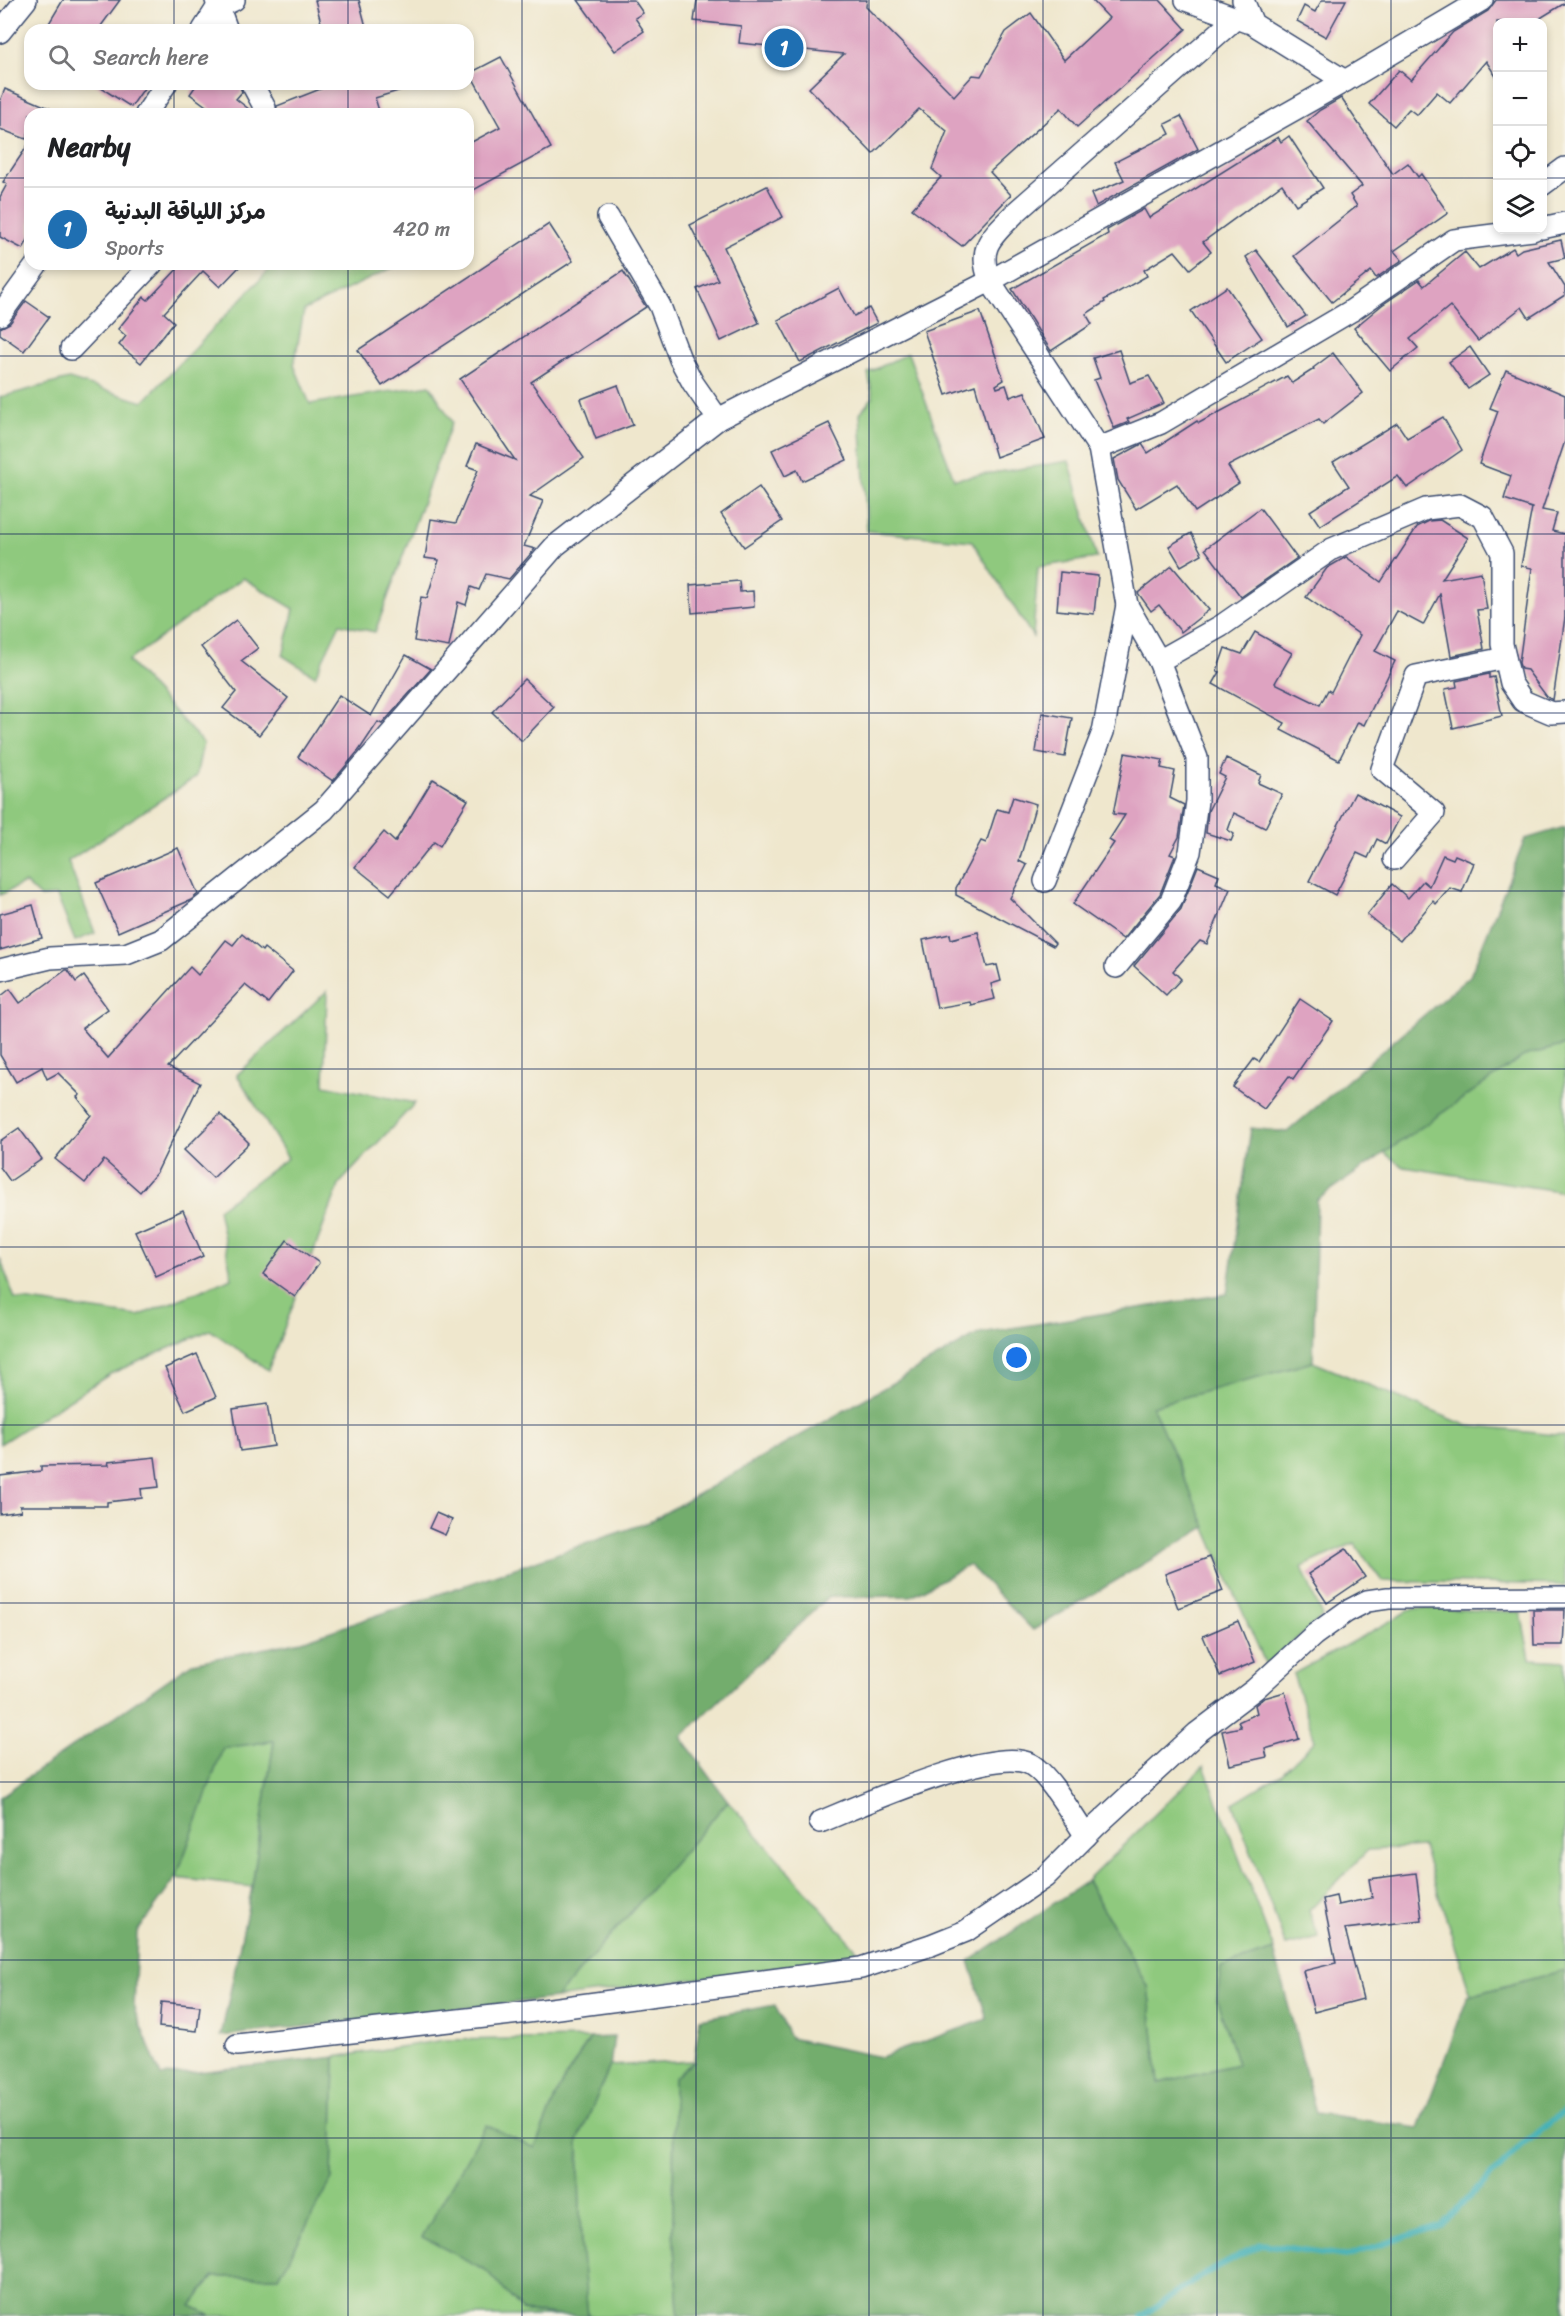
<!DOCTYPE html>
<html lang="en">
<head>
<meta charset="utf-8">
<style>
  body { margin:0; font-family:Sriracha,"Playpen Sans Arabic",sans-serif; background:#f6f6f6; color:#202124 }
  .controls { position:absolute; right:18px; top:18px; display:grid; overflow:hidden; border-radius:12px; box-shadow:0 3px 9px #0003 }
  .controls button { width:54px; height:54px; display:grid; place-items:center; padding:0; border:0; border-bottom:2px solid #e0e0e0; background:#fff; color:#202124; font:30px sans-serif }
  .you { position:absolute; left:1017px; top:1358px; width:21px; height:21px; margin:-15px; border:4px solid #fff; border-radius:50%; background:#1a73e8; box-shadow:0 0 0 9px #1a73e833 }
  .badge { display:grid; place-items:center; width:39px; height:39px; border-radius:50%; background:#1f6fb2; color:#fff; font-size:20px; font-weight:700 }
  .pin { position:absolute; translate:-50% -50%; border:3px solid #fff; box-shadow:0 2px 6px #0006 }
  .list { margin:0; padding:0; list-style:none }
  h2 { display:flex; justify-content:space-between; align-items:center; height:78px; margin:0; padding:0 24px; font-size:26px }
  h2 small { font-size:20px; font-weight:400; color:#757577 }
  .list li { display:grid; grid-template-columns:39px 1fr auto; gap:18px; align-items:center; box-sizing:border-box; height:84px; padding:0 24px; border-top:2px solid #e0e0e0 }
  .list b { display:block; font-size:22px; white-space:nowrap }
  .list p { margin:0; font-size:20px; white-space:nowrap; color:#757577 }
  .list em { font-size:20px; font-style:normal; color:#757577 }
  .icon { flex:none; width:33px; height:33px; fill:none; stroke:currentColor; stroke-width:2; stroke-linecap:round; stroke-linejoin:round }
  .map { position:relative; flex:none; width:1565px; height:2316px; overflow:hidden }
  .search { position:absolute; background:#fff; box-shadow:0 3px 9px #0003; left:24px; top:24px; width:450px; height:66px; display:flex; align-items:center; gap:15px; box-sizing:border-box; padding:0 21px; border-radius:18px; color:#757577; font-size:22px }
  .panel { position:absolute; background:#fff; box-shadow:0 3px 9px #0003; left:24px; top:108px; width:450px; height:162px; border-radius:18px }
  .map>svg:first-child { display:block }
  .green { fill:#8fc97e; stroke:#557c6e; stroke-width:1.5 }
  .forest { fill:#73ad6d; stroke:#476e66; stroke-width:1.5 }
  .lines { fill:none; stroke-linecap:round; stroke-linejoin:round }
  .stream { stroke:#3caeb4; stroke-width:6 }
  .building { fill:#dea3c1 }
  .minor-casing { stroke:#3b4b6f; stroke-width:24 }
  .minor { stroke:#fff; stroke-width:21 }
  .grid { fill:none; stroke:#1b2f5e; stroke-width:1.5; stroke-opacity:0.55 }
</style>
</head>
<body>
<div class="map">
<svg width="1565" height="2316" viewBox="0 0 1565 2316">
  <rect width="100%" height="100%" fill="#f7f3e8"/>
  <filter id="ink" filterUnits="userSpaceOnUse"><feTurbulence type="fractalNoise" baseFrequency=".0167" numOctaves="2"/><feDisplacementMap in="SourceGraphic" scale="12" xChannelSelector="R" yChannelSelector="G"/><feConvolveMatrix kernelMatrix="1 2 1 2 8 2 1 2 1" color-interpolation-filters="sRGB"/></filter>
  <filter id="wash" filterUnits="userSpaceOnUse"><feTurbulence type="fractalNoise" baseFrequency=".008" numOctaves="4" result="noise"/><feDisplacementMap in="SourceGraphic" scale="24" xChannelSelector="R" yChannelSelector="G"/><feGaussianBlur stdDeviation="1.35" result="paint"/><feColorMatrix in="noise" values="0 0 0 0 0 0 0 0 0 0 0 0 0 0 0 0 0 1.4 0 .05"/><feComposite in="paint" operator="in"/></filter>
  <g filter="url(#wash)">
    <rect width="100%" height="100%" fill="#efe7cd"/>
    <g class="green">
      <polygon points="275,264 400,264 304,310 294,365 310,404 430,385 452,422 375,632 340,624 315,676 283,656 294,609 243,578 128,661 203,743 196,777 68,861 95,933 75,941 57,896 40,897 25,883 0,895 0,397 69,379 143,402"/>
      <polygon points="908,353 954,479 1069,461 1097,558 1038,567 1033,637 972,541 867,531 860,413 873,397 868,373"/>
      <polygon points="327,991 324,1085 415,1103 340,1183 268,1370 210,1330 110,1374 0,1444 0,1258 15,1299 138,1316 232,1278 218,1209 288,1158 237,1075"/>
      <polygon points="1565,1045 1565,1192 1404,1167 1384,1153 1524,1056"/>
      <polygon points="1313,1362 1468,1426 1565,1436 1565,1585 1382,1581 1354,1543 1302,1567 1322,1617 1266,1665 1152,1406"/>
      <polygon points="1414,1608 1521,1612 1530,1659 1565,1661 1565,1970 1471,1995 1423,1847 1368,1850 1309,1911 1319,1938 1286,1946 1233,1803 1281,1774 1315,1741 1293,1674"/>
      <polygon points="274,1741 252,1887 176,1878 223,1748"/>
      <polygon points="1204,1766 1274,1950 1221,1967 1218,2000 1237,2064 1159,2083 1148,1986 1087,1881"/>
      <polygon points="728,1801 862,1956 556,1998"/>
      <polygon points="590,2038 559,2088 535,2148 423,2237 486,2270 523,2311 561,2316 211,2316 190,2306 213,2277 279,2277 332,2179 335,2057 444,2040"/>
      <polygon points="694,2061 674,2078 673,2229 678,2310 680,2316 588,2316 581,2250 578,2141 610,2066"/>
    </g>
    <g class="forest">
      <polygon points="1565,827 1565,1045 1524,1056 1317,1200 1313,1362 1152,1406 1206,1527 1033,1630 969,1565 911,1596 828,1597 681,1737 728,1801 556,1998 221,2036 252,1887 274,1741 223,1748 176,1878 137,1932 134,2009 161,2076 335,2057 332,2179 279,2277 213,2277 191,2306 211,2316 0,2316 0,1797 192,1663 302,1641 649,1522 980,1333 1227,1294 1251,1128 1287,1132 1470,976 1525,839"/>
      <polygon points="1087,1881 1148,1986 1159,2083 1237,2064 1217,2000 1221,1967 1274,1950 1316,2113 1419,2128 1468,1996 1565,1970 1565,2316 680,2316 678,2310 673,2229 674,2078 694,2061 700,2019 775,2005 790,2038 881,2057 987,2019 969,1961"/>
      <polygon points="614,2037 610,2066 578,2141 581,2244 588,2316 561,2316 523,2311 486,2270 422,2237 486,2125 535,2148 559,2088 590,2038"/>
    </g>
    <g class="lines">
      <polyline class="stream" points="1142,2316 1197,2279 1261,2244 1346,2256 1441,2225 1515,2152 1565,2110"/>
    </g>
    <g id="blocks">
      <g class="building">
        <polygon points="63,0 120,0 98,30 45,30"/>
        <polygon points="315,0 359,0 366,27 355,30 323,30"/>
        <polygon points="578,0 634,0 643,13 635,18 644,31 615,51"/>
        <polygon points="697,0 867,0 866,7 954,96 973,75 981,76 1006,32 1031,13 1064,60 1109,18 1092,0 1160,0 1186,29 1077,127 1061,108 990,172 1011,195 962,246 912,209 941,177 932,169 947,131 919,109 873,154 809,88 844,54 739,43 741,26 694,21"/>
        <polygon points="1322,0 1346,0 1326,37 1297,21 1304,6 1315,12"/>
        <polygon points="1496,0 1565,0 1565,3 1534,22 1497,22 1497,78 1486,61 1450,103 1437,92 1417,115 1409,109 1394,126 1369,104 1399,70 1411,80 1453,32 1488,11"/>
        <polygon points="501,57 551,148 468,193 468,144 500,127 470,73"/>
        <polygon points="95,84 147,84 131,107"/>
        <polygon points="197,84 239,84 242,92 236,99 250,110 249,114 217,114 190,94"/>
        <polygon points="333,84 407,84 408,88 375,98 380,114 276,114 277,106"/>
        <polygon points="5,89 63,114 30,114 30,129 26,139 0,129 0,101"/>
        <polygon points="1341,98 1393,174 1408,163 1418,177 1421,174 1448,213 1394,251 1402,260 1376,278 1371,271 1332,302 1294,256 1357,206 1350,195 1362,186 1307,121 1320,110"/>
        <polygon points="1181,116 1198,149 1096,206 1091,194 1124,180 1115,162 1170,134 1165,124"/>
        <polygon points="1289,136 1323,188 1296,205 1282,184 1203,242 1211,252 1190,269 1175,251 1144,270 1147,276 1104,300 1105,302 1086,314 1092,324 1051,351 1012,289 1108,234 1107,230 1144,209 1149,218 1278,137 1281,142"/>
        <polygon points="30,142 30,236 23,249 0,237 0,197 7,184 3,182"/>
        <polygon points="767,186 783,217 724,247 759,323 721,341 697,289 718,280 690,225"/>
        <polygon points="549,224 573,261 382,386 358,350"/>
        <polygon points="1561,240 1565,258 1549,262 1565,287 1565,295 1529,318 1522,307 1478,341 1450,306 1410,339 1418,348 1390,371 1354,328 1382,305 1419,280 1424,286 1465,252 1479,269 1513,248 1516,253 1522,249"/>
        <polygon points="1256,250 1306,316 1288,327 1246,257"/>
        <polygon points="182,264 242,264 220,287 203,271 164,313 174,322 141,363 119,345 126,336 118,329 144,297 148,300"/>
        <polygon points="623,271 646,307 531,382 584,458 530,496 543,501 524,546 535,549 509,579 486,574 479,590 471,587 466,605 458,602 449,647 414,641 421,597 427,598 439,560 425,558 431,519 456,523 478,470 467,466 476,444 515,460 460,379"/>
        <polygon points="1227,287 1262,338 1226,362 1191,311"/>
        <polygon points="839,288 854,316 869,308 877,323 800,362 778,320"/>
        <polygon points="26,301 49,317 24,351 0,334 0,328 10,323"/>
        <polygon points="980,311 1004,380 996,385 997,388 1006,385 1010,397 1025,392 1045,439 996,457 975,385 946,395 924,331"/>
        <polygon points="1470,347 1489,375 1468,389 1449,362"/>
        <polygon points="1119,350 1130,383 1149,376 1164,403 1127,419 1129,422 1114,428 1094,380 1100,378 1093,358"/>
        <polygon points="1333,353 1363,393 1323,424 1319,419 1228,466 1239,483 1195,512 1177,484 1136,509 1118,480 1114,459 1142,444 1148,453 1197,421 1199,423 1287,376 1292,383 1314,369 1313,368"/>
        <polygon points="1506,370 1565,395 1565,441 1542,510 1557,513 1552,531 1565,534 1565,617 1553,700 1547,697 1527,670 1521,669 1519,663 1532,568 1521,566 1532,508 1504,499 1511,476 1479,464 1498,411 1490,408"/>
        <polygon points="618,385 633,425 596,439 581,399"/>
        <polygon points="1443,417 1462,450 1407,488 1398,476 1320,526 1310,511 1349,486 1333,462 1397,423 1407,438"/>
        <polygon points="829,423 847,460 802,481 797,470 785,476 772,450"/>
        <polygon points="759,487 782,521 744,547 721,514"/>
        <polygon points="1260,508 1297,558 1241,597 1205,549"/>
        <polygon points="1440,520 1468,538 1442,579 1481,572 1487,609 1477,610 1484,649 1451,656 1440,594 1423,625 1397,611 1375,651 1395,661 1364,725 1358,722 1339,760 1281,730 1285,723 1213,684 1220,672 1217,671 1225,648 1242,654 1255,632 1292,653 1275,683 1320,705 1328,690 1331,692 1360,635 1306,597 1327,568 1346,557 1381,582 1417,527 1429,521"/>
        <polygon points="1191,533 1202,554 1181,566 1169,546"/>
        <polygon points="1172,566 1209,610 1181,632 1159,605 1151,611 1138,593"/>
        <polygon points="1060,572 1098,576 1094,614 1057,610"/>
        <polygon points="739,581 740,592 753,591 754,607 692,613 690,585"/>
        <polygon points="236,620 258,648 241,661 288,698 259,735 223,708 236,692 201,647"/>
        <polygon points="406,655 431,669 382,724 378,722 360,749 333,781 298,757 339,695 371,716"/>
        <polygon points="1489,674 1489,678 1494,677 1502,716 1453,728 1445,689 1457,687 1456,681"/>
        <polygon points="524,679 554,707 522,741 492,712"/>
        <polygon points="1042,713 1072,718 1065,757 1036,752"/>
        <polygon points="1125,753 1163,760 1161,768 1175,771 1170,798 1184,805 1179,837 1170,854 1175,856 1160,894 1123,939 1073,904 1114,843 1109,840 1125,815 1113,814"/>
        <polygon points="1226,758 1261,775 1258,783 1282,794 1265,828 1234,813 1228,830 1234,834 1231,841 1206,833 1208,811 1225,777 1219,774"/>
        <polygon points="433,779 468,800 440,846 434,842 390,895 355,867 384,832 395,842"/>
        <polygon points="1355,793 1400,817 1386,844 1377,839 1368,858 1357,853 1335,895 1309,881"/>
        <polygon points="1013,797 1036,804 1019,861 1027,865 1010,898 1055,943 1053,946 956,895 956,888 981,841 986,843 997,809 1008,812"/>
        <polygon points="178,848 198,894 191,900 118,932 96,883"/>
        <polygon points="1443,855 1453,859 1455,855 1474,863 1462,892 1450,888 1436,904 1433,901 1400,941 1367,915 1392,884 1408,898 1423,881 1429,886"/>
        <polygon points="1198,866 1219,875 1216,883 1230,889 1207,944 1200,941 1173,971 1181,979 1166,995 1134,966 1181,909"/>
        <polygon points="33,905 42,938 0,950 0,914"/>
        <polygon points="978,932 987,967 997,965 1001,981 991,984 995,999 971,1005 970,1002 937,1008 923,940 950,934 951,939"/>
        <polygon points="242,934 262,951 264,948 293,971 268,1003 245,985 168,1067 200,1083 157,1172 140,1192 104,1160 85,1183 55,1159 91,1115 77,1097 80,1095 58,1073 47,1079 42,1067 16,1082 0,1055 0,997 10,989 20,1003 66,970 68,970 76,982 84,976 108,1009 82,1028 108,1058 190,967 198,975 226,940 233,945"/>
        <polygon points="1300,999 1333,1021 1293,1079 1289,1076 1264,1109 1233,1087 1254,1059 1259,1062"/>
        <polygon points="220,1114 249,1143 213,1178 184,1150"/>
        <polygon points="19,1128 42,1159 10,1181 0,1167 0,1141"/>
        <polygon points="183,1210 203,1256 156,1277 135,1231"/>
        <polygon points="287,1240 319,1263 295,1297 263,1274"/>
        <polygon points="197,1354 216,1397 185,1411 165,1368"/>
        <polygon points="267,1404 274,1446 240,1451 233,1409"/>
        <polygon points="155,1457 159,1487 141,1489 142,1498 107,1502 107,1506 20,1506 21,1511 0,1514 0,1476 41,1471 41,1466 109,1465 108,1462"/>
        <polygon points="436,1513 452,1520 445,1535 429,1528"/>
        <polygon points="1346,1549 1365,1577 1327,1603 1308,1574"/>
        <polygon points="1210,1557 1223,1591 1178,1608 1165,1574"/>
        <polygon points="1533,1610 1565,1610 1563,1645 1534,1645"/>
        <polygon points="1238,1621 1255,1662 1220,1676 1203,1636"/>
        <polygon points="1285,1692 1299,1739 1265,1749 1267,1757 1230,1765 1222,1731 1241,1727 1238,1722 1257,1713 1255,1705 1264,1698"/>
        <polygon points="1416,1873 1422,1920 1345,1929 1363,1999 1314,2012 1303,1971 1336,1963 1323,1899 1336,1896 1338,1905 1372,1898 1369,1879"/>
        <polygon points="161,2002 200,2006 197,2031 159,2027"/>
      </g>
    </g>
  </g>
  <g filter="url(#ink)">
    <use href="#blocks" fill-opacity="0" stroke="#3b4b6f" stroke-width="1.5"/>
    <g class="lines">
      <defs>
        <g id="minor">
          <polyline points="216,0 227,30"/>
          <polyline points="1186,0 1247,22"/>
          <polyline points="1243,0 1253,24 1345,81"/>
          <polyline points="203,30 217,8 234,0"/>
          <polyline points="0,32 26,0"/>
          <polyline points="252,84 265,108 262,114"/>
          <polyline points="146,114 166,84"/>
          <polyline points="1542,185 1565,168"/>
          <polyline points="608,217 660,306 680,359 693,383 718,419"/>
          <polyline points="1542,228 1565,223"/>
          <polyline points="0,315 37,264"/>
          <polyline points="71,349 152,264"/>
          <polyline points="1099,448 1161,423 1351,311 1454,240 1533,230"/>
          <polyline points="1159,661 1221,626 1332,549 1426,509 1460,505 1483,517 1502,553 1502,644 1511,683 1523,701 1551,713 1565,712"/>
          <polyline points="1394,859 1434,813 1382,769 1416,676 1505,658"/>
          <polyline points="1045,881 1103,732 1127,605"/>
          <path d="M1116,967L1171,901L1190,852L1197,801V758L1159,661L1127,605L1099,448L990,281C976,246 993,236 1016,212L1236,18"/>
          <polyline points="0,970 50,958 126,954 161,940 324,810 555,546 718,419 990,281 1345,81 1482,0"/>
          <path d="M820,1822C859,1806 995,1745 1030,1764C1049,1774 1073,1817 1086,1836"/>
          <polyline points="237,2045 520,2013 861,1968 931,1945 966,1931 1045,1877 1095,1827 1197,1733 1255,1689 1314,1635 1346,1612 1367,1601 1388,1598 1565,1597"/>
        </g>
      </defs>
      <use href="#minor" class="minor-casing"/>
      <use href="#minor" class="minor"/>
    </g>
  </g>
  <path class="grid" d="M174,0V30M348,0V30M522,0V2316M696,0V2316M869,0V2316M1043,0V2316M1217,0V2316M1391,0V2316M174,84V114M348,84V114M0,178H30M468,178H1498M1542,178H1565M174,264V2316M348,264V2316M0,356H1565M0,534H1565M0,713H1565M0,891H1565M0,1069H1565M0,1247H1565M0,1425H1565M0,1603H1565M0,1782H1565M0,1960H1565M0,2138H1565"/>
</svg>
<div class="controls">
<button>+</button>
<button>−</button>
<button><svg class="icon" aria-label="locate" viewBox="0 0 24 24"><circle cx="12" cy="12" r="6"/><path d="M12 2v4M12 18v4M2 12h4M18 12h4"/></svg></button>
<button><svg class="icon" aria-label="layers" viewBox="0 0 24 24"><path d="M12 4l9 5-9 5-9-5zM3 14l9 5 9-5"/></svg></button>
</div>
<div class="you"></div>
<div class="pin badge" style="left:784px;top:48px">1</div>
<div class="search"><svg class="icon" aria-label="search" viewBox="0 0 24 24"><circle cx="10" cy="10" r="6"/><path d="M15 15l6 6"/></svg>Search here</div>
<section class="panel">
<h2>Nearby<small></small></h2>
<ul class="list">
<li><span class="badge">1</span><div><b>مركز اللياقة البدنية</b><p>Sports</p></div><em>420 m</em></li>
</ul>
</section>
</div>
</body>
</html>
